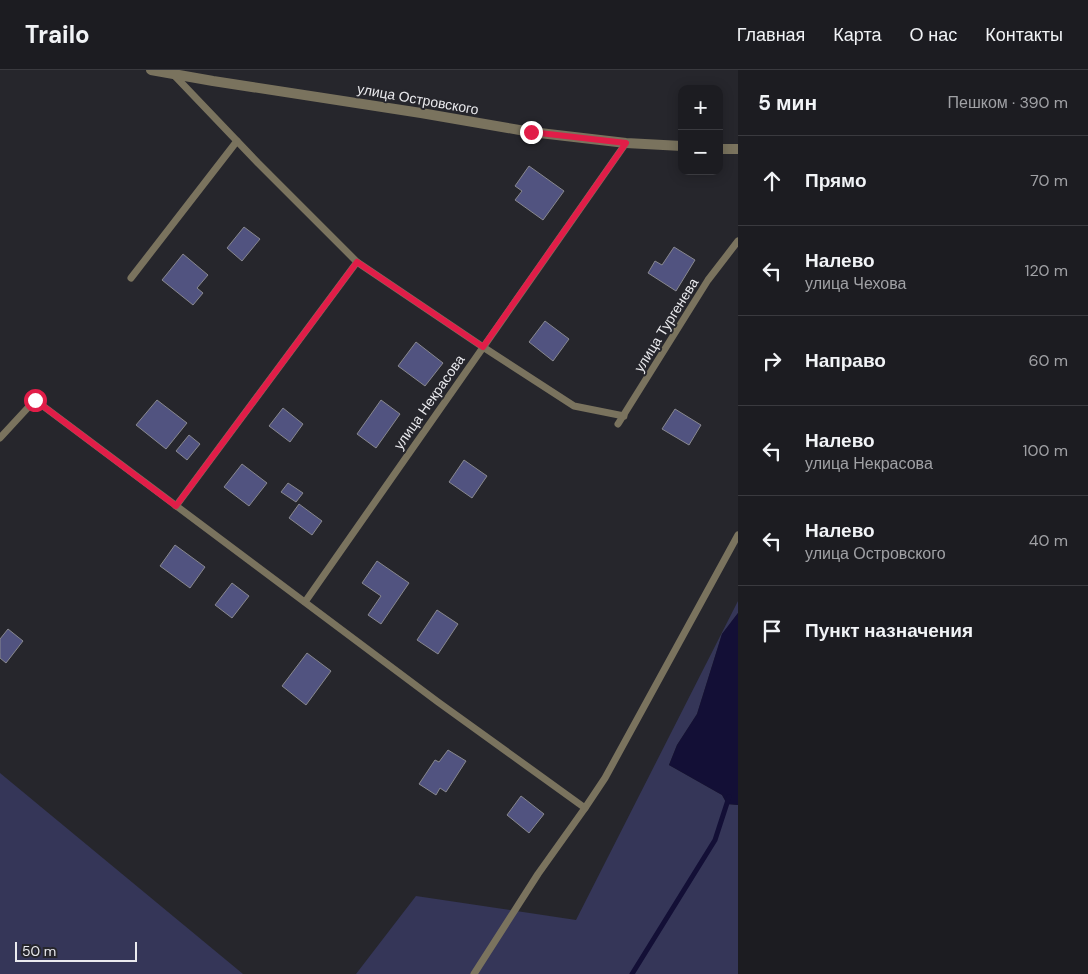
<!DOCTYPE html>
<html lang="ru">
<head>
<meta charset="utf-8">
<style>
  body { margin:0; font-family:"DM Sans",sans-serif; background:#25252a; color:#f1f3f6 }
  .controls { position:absolute; right:15px; top:15px; display:grid; overflow:hidden; border-radius:10px; box-shadow:0 2px 12px #0003 }
  .controls button { width:45px; height:45px; display:grid; place-items:center; padding:0; border:0; border-bottom:1px solid #3a3a3f; background:#1c1c21; color:#f1f3f6; font:25px sans-serif }
  .scale { position:absolute; left:15px; bottom:12px; width:122px; box-sizing:border-box; padding-left:5px; border:2px solid #eaeaee; border-top:0; font-size:14px; line-height:18px; white-space:nowrap; color:#eaeaee; -webkit-text-stroke:4px #26262c; paint-order:stroke }
  .stop { position:absolute; width:15px; height:15px; margin:-11px; border:4px solid #e11d48; border-radius:50%; background:#fff }
  .stop.end { background:#e11d48; border-color:#fff; box-shadow:0 1px 5px #0008 }
  .list { margin:0; padding:0; list-style:none }
  h2 { display:flex; justify-content:space-between; align-items:center; height:65px; margin:0; padding:0 20px; font-size:21px }
  h2 small { font-size:16px; font-weight:400; color:#a0a1a5 }
  .list li { display:grid; grid-template-columns:32px 1fr auto; gap:15px; align-items:center; box-sizing:border-box; height:90px; padding:0 20px; border-top:1px solid #3a3a3f }
  .list b { display:block; font-size:19px; white-space:nowrap }
  .list p { margin:0; font-size:16px; white-space:nowrap; color:#a0a1a5 }
  .list em { font-size:16px; font-style:normal; color:#a0a1a5 }
  .icon { flex:none; width:28px; height:28px; fill:none; stroke:currentColor; stroke-width:2; stroke-linecap:round; stroke-linejoin:round }
  .map { position:relative; flex:none; width:738px; height:904px; overflow:hidden }
  header { display:flex; align-items:center; gap:30px; box-sizing:border-box; height:70px; padding:0 25px; background:#1c1c21; border-bottom:1px solid #3a3a3f }
  header strong { font-size:24px }
  nav { display:flex; gap:28px; margin-inline-start:auto; font-size:18px }
  main { display:flex }
  aside { flex:1; background:#1c1c21 }
  .map>svg:first-child { display:block }
  .green { fill:#353658 }
  .water { fill:#130f36 }
  .lines { fill:none; stroke-linecap:round; stroke-linejoin:round }
  .stream { stroke:#130f36; stroke-width:5 }
  .building { fill:#515380; stroke:#88888f }
  .lane { stroke:#7a735e; stroke-width:7 }
  .street { stroke:#7a735e; stroke-width:10 }
  .route { stroke:#e11d48; stroke-width:6 }
  .labels { text-anchor:middle; stroke-width:4; stroke-linejoin:round; paint-order:stroke }
  .street-label { font-size:14px; fill:#eaeaee; stroke:#26262c }
</style>
</head>
<body>
<header>
<strong>Trailo</strong>
<nav><a>Главная</a><a>Карта</a><a>О нас</a><a>Контакты</a></nav>
</header>
<main>
<div class="map">
<svg width="738" height="904" viewBox="0 0 738 904">
  <rect width="100%" height="100%" fill="#26262c"/>
  <g class="green">
    <polygon points="738,531 738,543 722,564 697,644 677,675 669,695 722,725 727,734 738,735 738,904 356,904 416,826 576,850"/>
    <polygon points="0,703 243,904 0,904"/>
  </g>
  <polygon class="water" points="738,543 738,735 727,734 722,725 669,695 677,675 697,644 722,564"/>
  <g class="lines">
    <polyline class="stream" points="632,904 715,770 729,727"/>
  </g>
  <g class="building">
    <polygon points="529,96 564,121 543,150 515,130 522,121 515,116"/>
    <polygon points="244,157 260,169 242,191 227,178"/>
    <polygon points="674,177 695,190 676,221 648,203 655,191 662,195"/>
    <polygon points="183,184 208,205 197,218 203,223 193,235 162,210"/>
    <polygon points="545,251 569,269 553,291 529,272"/>
    <polygon points="416,272 443,293 425,316 398,296"/>
    <polygon points="157,330 187,353 166,379 136,355"/>
    <polygon points="381,330 400,344 376,378 357,364"/>
    <polygon points="283,338 303,354 290,372 269,356"/>
    <polygon points="675,339 701,355 689,375 662,359"/>
    <polygon points="189,365 200,374 187,390 176,381"/>
    <polygon points="464,390 487,406 472,428 449,412"/>
    <polygon points="242,394 267,413 249,436 224,417"/>
    <polygon points="288,413 303,423 296,432 281,422"/>
    <polygon points="299,434 322,451 312,465 289,448"/>
    <polygon points="175,475 205,497 190,518 160,496"/>
    <polygon points="377,491 409,513 381,554 368,545 381,526 362,513"/>
    <polygon points="232,513 249,526 232,548 215,535"/>
    <polygon points="437,540 458,554 438,584 417,570"/>
    <polygon points="8,559 23,571 6,593 0,588 0,569"/>
    <polygon points="307,583 331,601 306,635 282,616"/>
    <polygon points="448,680 466,691 446,722 440,718 436,725 419,714 435,690 439,692"/>
    <polygon points="521,726 544,744 529,763 507,745"/>
  </g>
  <g class="lines">
    <g class="lane">
      <polyline points="173,4 258,93 357,192 483,277 574,336 624,346"/>
      <polyline points="131,208 237,71"/>
      <polyline points="618,354 708,210 738,171"/>
      <polyline points="0,368 35,330 438,632 585,738"/>
      <polyline points="176,436 357,192"/>
      <polyline points="305,532 626,73"/>
      <polyline points="474,904 538,804 585,738 605,708 738,465"/>
    </g>
    <g class="street">
      <polyline points="151,0 213,11 421,43 531,62 626,73 682,76"/>
      <polyline points="719,79 738,79"/>
    </g>
  </g>
  <g class="lines">
    <polyline class="route" points="35,330 176,436 357,192 483,277 626,73 531,62"/>
  </g>
  <g class="labels">
    <g class="street-label">
      <text transform="translate(418 29) rotate(10)" y="5">улица Островского</text>
      <text transform="translate(666 255) rotate(-58)" y="5">улица Тургенева</text>
      <text transform="translate(429 332) rotate(-55)" y="5">улица Некрасова</text>
    </g>
  </g>
</svg>
<div class="controls">
<button>+</button>
<button>−</button>
</div>
<div class="scale">50 m</div>
<div class="stop" style="left:35px;top:330px"></div>
<div class="stop end" style="left:531px;top:62px"></div>
</div>
<aside>
<h2>5 мин<small>Пешком · 390 m</small></h2>
<ul class="list">
<li><svg class="icon" aria-label="ahead" viewBox="0 0 24 24"><path d="M12 20V5M6 11l6-6 6 6"/></svg><div><b>Прямо</b></div><em>70 m</em></li>
<li><svg class="icon" aria-label="left" viewBox="0 0 24 24"><path d="M17 20v-9H6M10 6l-5 5 5 5"/></svg><div><b>Налево</b><p>улица Чехова</p></div><em>120 m</em></li>
<li><svg class="icon" aria-label="right" viewBox="0 0 24 24"><path d="M7 20v-9h11M14 6l5 5-5 5"/></svg><div><b>Направо</b></div><em>60 m</em></li>
<li><svg class="icon" aria-label="left" viewBox="0 0 24 24"><path d="M17 20v-9H6M10 6l-5 5 5 5"/></svg><div><b>Налево</b><p>улица Некрасова</p></div><em>100 m</em></li>
<li><svg class="icon" aria-label="left" viewBox="0 0 24 24"><path d="M17 20v-9H6M10 6l-5 5 5 5"/></svg><div><b>Налево</b><p>улица Островского</p></div><em>40 m</em></li>
<li><svg class="icon" aria-label="arrive" viewBox="0 0 24 24"><path d="M6 21V4h12l-3 4 3 4H6"/></svg><div><b>Пункт назначения</b></div></li>
</ul>
</aside>
</main>
</body>
</html>
